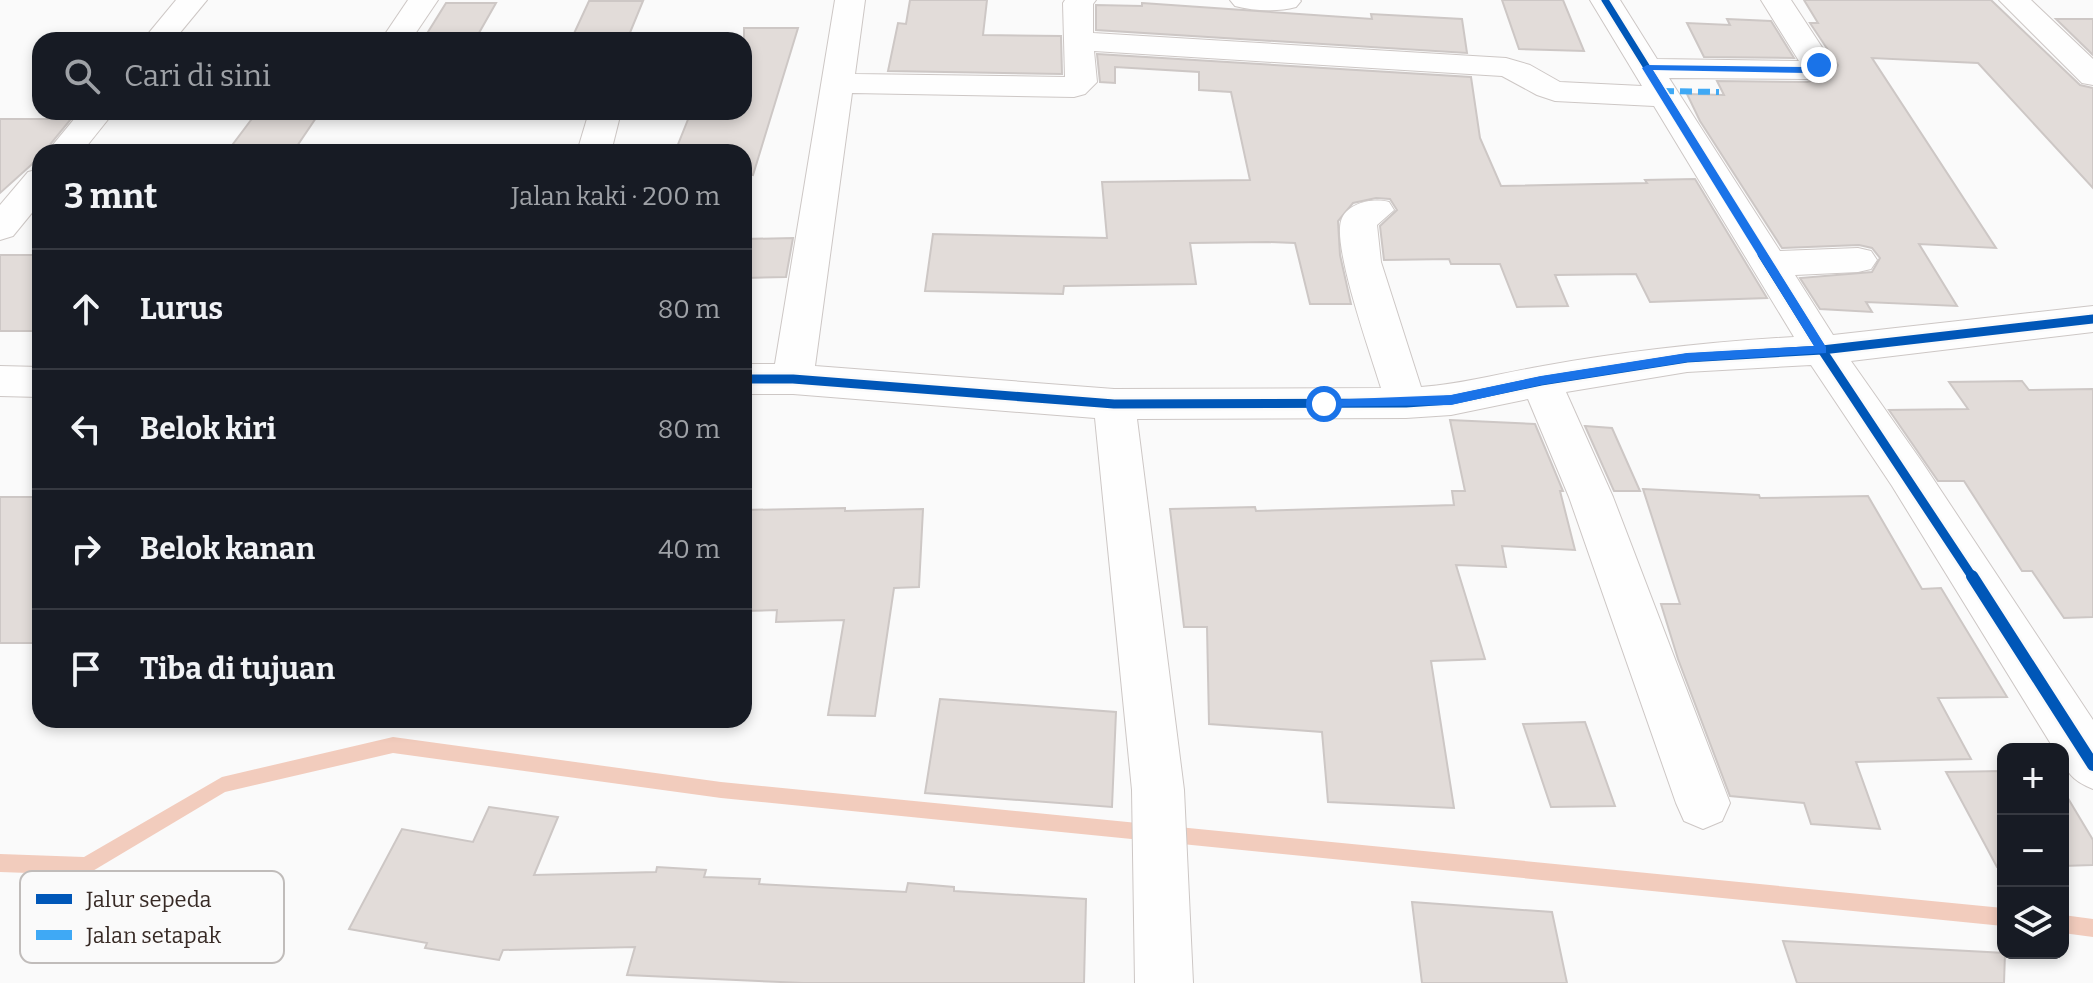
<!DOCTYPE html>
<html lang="id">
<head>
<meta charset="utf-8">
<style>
  body { margin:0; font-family:Bitter,serif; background:#20242c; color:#f1f3f6 }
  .controls { position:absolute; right:24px; bottom:24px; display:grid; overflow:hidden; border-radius:16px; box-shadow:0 4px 12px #0003 }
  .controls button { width:72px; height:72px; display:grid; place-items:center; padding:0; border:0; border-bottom:2px solid #363941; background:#171b24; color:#f1f3f6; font:40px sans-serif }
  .stop { position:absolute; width:24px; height:24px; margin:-18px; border:6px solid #1a73e8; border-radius:50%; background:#fff }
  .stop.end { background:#1a73e8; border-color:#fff; box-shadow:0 2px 8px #0008 }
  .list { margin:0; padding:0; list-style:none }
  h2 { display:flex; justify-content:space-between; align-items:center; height:104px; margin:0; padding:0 32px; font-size:34px }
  h2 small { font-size:26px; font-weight:400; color:#9ea1a6 }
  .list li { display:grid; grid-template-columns:52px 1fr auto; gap:24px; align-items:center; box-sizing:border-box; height:120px; padding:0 32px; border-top:2px solid #363941 }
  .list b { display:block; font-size:30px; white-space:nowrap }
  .list em { font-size:26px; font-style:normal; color:#9ea1a6 }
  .icon { flex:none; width:44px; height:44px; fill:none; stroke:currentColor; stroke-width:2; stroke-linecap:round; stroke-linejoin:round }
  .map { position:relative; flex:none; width:2093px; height:983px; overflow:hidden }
  .search { position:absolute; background:#171b24; box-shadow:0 4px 12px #0003; left:32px; top:32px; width:720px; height:88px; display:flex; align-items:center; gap:20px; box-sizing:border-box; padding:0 28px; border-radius:24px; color:#9ea1a6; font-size:30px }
  .panel { position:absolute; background:#171b24; box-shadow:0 4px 12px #0003; left:32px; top:144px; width:720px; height:584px; border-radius:24px }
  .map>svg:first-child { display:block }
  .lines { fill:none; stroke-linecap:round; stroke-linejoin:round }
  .stream { fill:#f2ccbd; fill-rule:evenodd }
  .building { fill:#e2dcd9; stroke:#cdc7c5; stroke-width:2 }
  .minor-casing { stroke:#cdc7c5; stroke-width:2 }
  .minor { fill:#fefefe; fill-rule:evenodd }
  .quiet { stroke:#3fa9f5; stroke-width:6; stroke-dasharray:12 6; stroke-linecap:butt }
  .cycleway-far2-casing { stroke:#fafafa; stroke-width:11 }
  .cycleway-far1-casing { stroke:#fafafa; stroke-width:14 }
  .cycleway-casing { stroke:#fafafa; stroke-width:17 }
  .cycleway-far2 { stroke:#0057b8; stroke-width:7 }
  .cycleway-far1 { stroke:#0057b8; stroke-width:9 }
  .cycleway { stroke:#0057b8; stroke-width:12 }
  .route { fill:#1a73e8 }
  .key { fill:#fafafa; stroke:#c0bcba; stroke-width:2 }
  .key-label { font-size:22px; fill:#372a25 }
</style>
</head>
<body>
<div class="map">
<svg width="2093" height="983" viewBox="0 0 2093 983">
  <rect width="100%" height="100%" fill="#fafafa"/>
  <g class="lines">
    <g class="stream">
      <polygon points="393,737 721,782 2003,908 2003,926 721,798 393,753 225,792 86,875 0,872 0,854 84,857 222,777"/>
      <polygon points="2063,915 2093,919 2093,937 2063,933"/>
    </g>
  </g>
  <g class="building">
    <polygon points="910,0 987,0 983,35 1061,36 1062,74 888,71 898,23 906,24"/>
    <polygon points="1502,0 1563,0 1584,51 1519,49"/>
    <polygon points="1804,0 1991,0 2080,85 2093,88 2093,188 1978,63 1872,58 1996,248 1919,244 1957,306 1866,302 1872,312 1820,309 1800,278 1872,272 1880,258 1872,248 1859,245 1782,248 1700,121 1687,94 1724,95 1717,81 1807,82 1832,76 1838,65 1810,23 1818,23"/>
    <polygon points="589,1 643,1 627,40 571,40"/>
    <polygon points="446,3 496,3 475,40 423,40"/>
    <polygon points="1142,3 1372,19 1371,14 1462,19 1467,53 1096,30 1096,5 1142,6"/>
    <polygon points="1727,19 1771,21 1794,58 1704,57 1687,23 1730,25"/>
    <polygon points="2056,19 2093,19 2093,55"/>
    <polygon points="744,28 798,28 753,175 744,173 744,152 675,152 691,112 744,112"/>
    <polygon points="1097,54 1471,77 1480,138 1501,186 1647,183 1645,180 1695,179 1767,298 1650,302 1636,274 1555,275 1568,306 1517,307 1500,264 1451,264 1449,259 1384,260 1380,226 1397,210 1390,199 1376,198 1353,203 1338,221 1340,255 1351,304 1310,304 1295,243 1268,242 1190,243 1196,284 1064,286 1063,294 925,291 933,234 1107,238 1102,182 1250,180 1231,92 1199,90 1199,72 1115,67 1115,83 1100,82"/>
    <polygon points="257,112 320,112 293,152 227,152"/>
    <polygon points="0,119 71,119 44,152 40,152 40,157 0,193"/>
    <polygon points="793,238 786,277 744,278 744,239"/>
    <rect x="0" y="255" width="40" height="76"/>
    <polygon points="2022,381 2029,390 2093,389 2093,617 2064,618 2032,571 2022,571 1964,481 1938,481 1889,410 1968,409 1949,382"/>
    <polygon points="1450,420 1535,424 1563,491 1560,491 1575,550 1502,546 1506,567 1456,565 1485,659 1431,661 1454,808 1328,802 1322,732 1209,724 1207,627 1184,627 1170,509 1255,507 1256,511 1454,505 1452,491 1465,491"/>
    <polygon points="1585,426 1612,428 1640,491 1614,491"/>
    <polygon points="1643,489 1759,495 1760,498 1868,496 1922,589 1941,588 2007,697 1938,698 1971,759 1856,762 1880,829 1811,824 1804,803 1730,796 1678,659 1661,604 1680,604"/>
    <rect x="0" y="497" width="40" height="146"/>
    <polygon points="845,508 845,511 923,509 919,587 894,588 875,716 828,715 844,620 776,622 777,610 744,611 744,510"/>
    <polygon points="940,699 1116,712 1112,807 925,793"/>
    <polygon points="1585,722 1615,806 1551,807 1523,724"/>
    <polygon points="2003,771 2003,867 1997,867 1946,772"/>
    <polygon points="2063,790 2093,840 2093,865 2063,866"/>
    <polygon points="489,807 558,817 534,875 656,872 657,867 706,870 704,877 760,879 759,884 906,892 908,883 954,887 954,891 1086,899 1084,983 803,983 627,975 635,947 503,950 499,960 425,948 427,943 349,929 402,829 473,842"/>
    <polygon points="1412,902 1552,912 1567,983 1422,983"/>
    <polygon points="1783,941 2005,953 2004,983 1797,983"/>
  </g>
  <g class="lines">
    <defs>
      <g id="minor">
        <polygon points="176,0 207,0 174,40 143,40"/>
        <polygon points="408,0 438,0 411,40 381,40"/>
        <path d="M835,0H865L855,74L1065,77L1063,3L1065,0H1096L1093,4V33L1506,58L1530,65L1560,82L1642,86L1590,0H1620L1657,59L1799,61L1761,0H1791L1835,67L1830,74L1807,79L1669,78L1780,251L1858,248L1871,251L1877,260L1871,269L1858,272L1795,275L1833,335L2093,306V332L1851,361L1922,462L2093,720V789C2073,781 2063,772 2063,749H2054L1892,486L1811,365L1687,372L1566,392L1613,497L1730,803L1722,821L1703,829L1684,821L1676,803L1569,497L1528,399L1451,415L1406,418L1137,419L1184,790L1193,983H1135L1132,790L1095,418L793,394H744V364H775ZM1094,51L1502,76L1537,95L1555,101L1654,106L1794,337C1710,342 1627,351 1543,366C1502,373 1463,384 1421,387L1381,262L1377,225L1394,210L1389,202C1374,198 1347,202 1341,221C1333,249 1371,355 1381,388L1114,389L815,366L852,93L1074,97L1085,94L1097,82Z"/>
        <path d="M1230,0H1300L1301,1L1296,7C1277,12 1254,11 1235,6Z"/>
        <polygon points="1999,0 2031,0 2093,59 2093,85 2082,83"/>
        <polygon points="80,112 114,112 82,152 47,152"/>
        <polygon points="589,112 621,112 611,152 577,152"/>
        <polygon points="40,169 40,203 13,236 0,240 0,205 28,172"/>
        <polygon points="0,366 40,367 40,397 0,396"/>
      </g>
    </defs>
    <use href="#minor" class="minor-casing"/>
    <use href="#minor" class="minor"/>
    <polyline class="quiet" points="1662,91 1719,92"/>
    <defs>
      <polyline id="cycleway-far2" points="1605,0 1764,256"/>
      <g id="cycleway-far1">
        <polyline points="1762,254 1822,350 1973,578"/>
        <polyline points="744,379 793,379 1114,404 1406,403 1451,400 1541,381 1687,358 1822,350 2093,319"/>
      </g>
      <polyline id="cycleway" points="1972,576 2093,765"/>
    </defs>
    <use href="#cycleway-far2" class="cycleway-far2-casing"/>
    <use href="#cycleway-far1" class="cycleway-far1-casing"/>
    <use href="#cycleway" class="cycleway-casing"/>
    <use href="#cycleway-far2" class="cycleway-far2"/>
    <use href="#cycleway-far1" class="cycleway-far1"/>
    <use href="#cycleway" class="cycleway"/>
  </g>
  <polygon class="route" points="1819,63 1822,67 1807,73 1653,70 1826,347 1826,353 1687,362 1541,385 1451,405 1319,407 1317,404 1324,400 1451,395 1541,376 1687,353 1814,346 1642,68 1647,65 1806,67"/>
  <rect x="20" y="871" width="264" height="92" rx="12" class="key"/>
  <rect x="36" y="894" width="36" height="10" fill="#0057b8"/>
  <rect x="36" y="930" width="36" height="10" fill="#3fa9f5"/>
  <g class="key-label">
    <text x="86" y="907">Jalur sepeda</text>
    <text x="86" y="943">Jalan setapak</text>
  </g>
</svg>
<div class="controls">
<button>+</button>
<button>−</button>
<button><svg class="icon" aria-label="layers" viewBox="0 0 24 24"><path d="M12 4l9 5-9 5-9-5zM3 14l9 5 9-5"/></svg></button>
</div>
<div class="stop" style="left:1324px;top:404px"></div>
<div class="stop end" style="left:1819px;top:65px"></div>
<div class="search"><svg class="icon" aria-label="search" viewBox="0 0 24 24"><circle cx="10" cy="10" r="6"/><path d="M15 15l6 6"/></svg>Cari di sini</div>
<section class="panel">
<h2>3 mnt<small>Jalan kaki · 200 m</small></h2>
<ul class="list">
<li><svg class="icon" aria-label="ahead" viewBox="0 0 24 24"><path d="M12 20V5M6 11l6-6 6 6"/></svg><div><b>Lurus</b></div><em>80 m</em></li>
<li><svg class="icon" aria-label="left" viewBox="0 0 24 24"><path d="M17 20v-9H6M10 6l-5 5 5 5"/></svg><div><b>Belok kiri</b></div><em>80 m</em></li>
<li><svg class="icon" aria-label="right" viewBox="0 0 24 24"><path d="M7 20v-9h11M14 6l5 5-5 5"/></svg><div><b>Belok kanan</b></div><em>40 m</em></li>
<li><svg class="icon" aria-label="arrive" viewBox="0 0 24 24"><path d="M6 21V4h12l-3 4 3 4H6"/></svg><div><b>Tiba di tujuan</b></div></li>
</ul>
</section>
</div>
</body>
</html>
